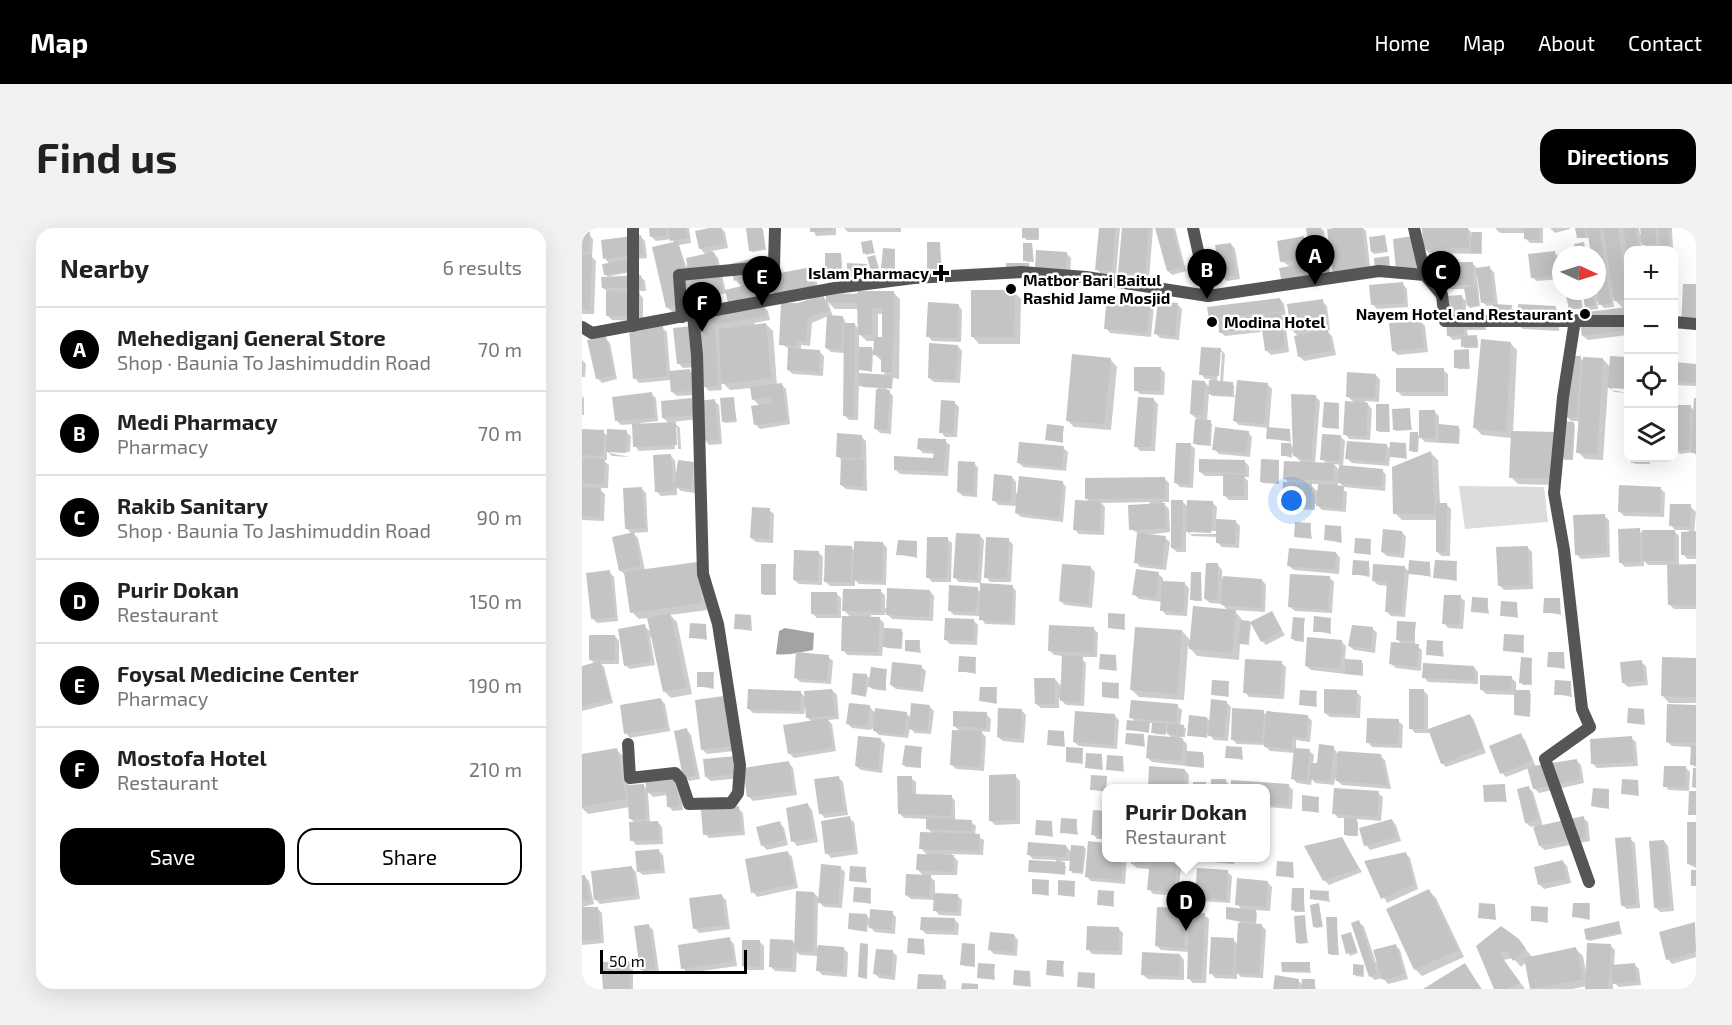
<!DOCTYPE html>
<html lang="en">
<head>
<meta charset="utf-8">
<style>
  body { margin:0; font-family:"Exo 2",sans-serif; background:#f2f2f2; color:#222 }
  .controls { position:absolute; right:18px; top:18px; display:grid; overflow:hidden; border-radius:12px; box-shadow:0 6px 24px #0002 }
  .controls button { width:54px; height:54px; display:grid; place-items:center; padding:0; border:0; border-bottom:2px solid #e0e0e0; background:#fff; color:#222; font:30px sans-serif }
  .compass { position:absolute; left:970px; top:18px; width:54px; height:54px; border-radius:50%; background:#fff; box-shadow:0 6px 24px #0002; rotate:94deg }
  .scale { position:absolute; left:18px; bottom:15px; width:147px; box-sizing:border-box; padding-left:6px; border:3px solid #000; border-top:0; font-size:16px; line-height:21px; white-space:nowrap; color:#000; -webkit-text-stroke:4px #fff; paint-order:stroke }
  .you { position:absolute; left:710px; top:273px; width:21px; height:21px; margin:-15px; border:4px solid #fff; border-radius:50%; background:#1a73e8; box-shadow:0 0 0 9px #1a73e833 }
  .badge { display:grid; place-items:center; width:39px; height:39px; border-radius:50%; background:#000; color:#fff; font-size:20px; font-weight:700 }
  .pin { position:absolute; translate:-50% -50px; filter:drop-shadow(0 2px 3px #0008) }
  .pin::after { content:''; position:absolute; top:32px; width:21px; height:18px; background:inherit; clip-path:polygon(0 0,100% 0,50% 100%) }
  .popup { position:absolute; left:520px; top:556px; width:168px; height:78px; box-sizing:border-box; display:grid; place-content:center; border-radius:12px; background:#fff; filter:drop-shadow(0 2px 4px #0005); font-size:20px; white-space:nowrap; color:#767676 }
  .popup b { font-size:22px; color:#222 }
  .popup::after { content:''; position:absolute; left:50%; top:100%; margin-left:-12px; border:12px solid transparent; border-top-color:#fff }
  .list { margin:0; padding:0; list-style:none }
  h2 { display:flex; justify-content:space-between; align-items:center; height:78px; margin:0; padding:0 24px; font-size:26px }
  h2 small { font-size:20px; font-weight:400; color:#767676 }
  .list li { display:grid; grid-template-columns:39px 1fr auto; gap:18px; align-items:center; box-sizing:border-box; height:84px; padding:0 24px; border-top:2px solid #e0e0e0 }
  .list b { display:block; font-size:22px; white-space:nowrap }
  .list p { margin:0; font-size:20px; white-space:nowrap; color:#767676 }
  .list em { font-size:20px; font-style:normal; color:#767676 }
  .actions { display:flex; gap:12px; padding:18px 24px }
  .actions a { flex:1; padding:14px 0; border:2px solid #000; border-radius:18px; text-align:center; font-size:21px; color:#000 }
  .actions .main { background:#000; color:#fff }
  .icon { flex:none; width:33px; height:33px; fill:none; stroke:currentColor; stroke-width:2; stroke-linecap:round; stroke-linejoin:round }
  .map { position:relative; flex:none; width:1114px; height:761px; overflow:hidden; border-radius:18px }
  header { display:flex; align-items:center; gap:36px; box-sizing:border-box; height:84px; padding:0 30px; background:#000; color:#fff }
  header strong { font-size:28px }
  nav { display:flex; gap:33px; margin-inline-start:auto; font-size:21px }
  .intro { display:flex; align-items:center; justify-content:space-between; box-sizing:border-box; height:144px; padding:0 36px }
  h1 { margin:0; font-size:42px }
  .button { padding:15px 27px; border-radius:18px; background:#000; color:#fff; font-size:21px; font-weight:700 }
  main { display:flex; gap:36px; padding:0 36px }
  aside { flex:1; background:#fff; border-radius:18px; box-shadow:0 6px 24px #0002 }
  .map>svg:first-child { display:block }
  .green { fill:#dcdcdc }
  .water { fill:#a3a3a3 }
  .shadow { fill:#0003; fill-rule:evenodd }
  .building { fill:#c4c4c4 }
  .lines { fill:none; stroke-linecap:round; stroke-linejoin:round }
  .minor { stroke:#555; stroke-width:12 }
  .tertiary { stroke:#555; stroke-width:12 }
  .poi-dot { fill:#000; stroke:#fff; stroke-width:2 }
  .labels { text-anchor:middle; stroke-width:5; stroke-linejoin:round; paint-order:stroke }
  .poi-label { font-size:16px; font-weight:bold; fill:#000; stroke:#fff; text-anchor:end }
</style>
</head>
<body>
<header>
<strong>Map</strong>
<nav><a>Home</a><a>Map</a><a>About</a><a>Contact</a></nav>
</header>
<div class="intro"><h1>Find us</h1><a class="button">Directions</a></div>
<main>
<aside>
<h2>Nearby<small>6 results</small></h2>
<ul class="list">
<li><span class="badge">A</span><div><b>Mehediganj General Store</b><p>Shop · Baunia To Jashimuddin Road</p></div><em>70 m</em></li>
<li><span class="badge">B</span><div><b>Medi Pharmacy</b><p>Pharmacy</p></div><em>70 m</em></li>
<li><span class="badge">C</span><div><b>Rakib Sanitary</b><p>Shop · Baunia To Jashimuddin Road</p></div><em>90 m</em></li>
<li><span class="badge">D</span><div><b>Purir Dokan</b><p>Restaurant</p></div><em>150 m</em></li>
<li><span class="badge">E</span><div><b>Foysal Medicine Center</b><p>Pharmacy</p></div><em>190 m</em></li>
<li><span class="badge">F</span><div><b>Mostofa Hotel</b><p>Restaurant</p></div><em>210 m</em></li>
</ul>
<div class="actions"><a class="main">Save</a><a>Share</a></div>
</aside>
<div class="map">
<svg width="1114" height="761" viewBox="0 0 1114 761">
  <rect width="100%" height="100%" fill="#fff"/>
  <polygon class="green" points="877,258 962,259 966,294 883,301"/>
  <path class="water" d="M203,400L232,405L231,422C218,424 206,428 194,426L197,403Z"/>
  <g class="shadow">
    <polygon points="68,0 107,0 109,15 97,17 104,38 124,27 118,20 134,0 139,0 143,4 146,20 130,23 136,30 144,64 161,60 154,53 177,31 181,35 185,51 177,53 184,60 187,71 152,79 145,65 117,72 111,66 114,79 90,84 86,80 93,16 90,11 74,13 69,8"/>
    <polygon points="176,0 181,1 184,22 170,24 168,22"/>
    <polygon points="230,0 254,0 254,7 234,8"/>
    <polygon points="262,0 319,0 319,4 266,4"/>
    <polygon points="442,0 457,0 457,12 444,12"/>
    <polygon points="518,0 538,0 534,47 519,46 515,41"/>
    <polygon points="541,0 571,0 567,51 543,49 538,44"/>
    <polygon points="575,0 593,0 604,43 590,47 586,43"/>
    <polygon points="729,0 739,0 742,3 748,47 736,49 732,44 730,33 722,35 729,41 731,55 700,33 722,10 728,16"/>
    <polygon points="763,0 781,0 784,3 789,47 757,51"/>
    <polygon points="844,0 885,0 890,5 899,6 900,26 847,25 842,20"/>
    <polygon points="913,0 961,0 961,15 948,15 944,11 944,5 918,5"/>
    <polygon points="968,0 988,0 988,1 973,5"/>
    <polygon points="995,0 1057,0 1058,6 1060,6 1060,0 1090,0 1091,22 1080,22 1080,19 1068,22 1059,14 1060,22 1046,22 1046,78 1043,79 1046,82 1046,107 1006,112 1001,108 1042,81 1031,70 1032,79 1022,80 1015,73 1016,81 1009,82 1004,78 1002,63 1015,63 1015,27 1010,27 1008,10 996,10"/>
    <polygon points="0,6 7,6 11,11 10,29 14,33 12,86 0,86"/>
    <polygon points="58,8 63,13 65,30 46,32 50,44 28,48 28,50 59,49 63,53 64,63 55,63 61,70 61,93 30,92 26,88 26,64 21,60 27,50 23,46 28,36 23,31"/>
    <polygon points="803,9 806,24 792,26 790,24"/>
    <polygon points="289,14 293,25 284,27 283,25"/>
    <polygon points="358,15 360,42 348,42 346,40"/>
    <polygon points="450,16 452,34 445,34 443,32"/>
    <polygon points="649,16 653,21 658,51 645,53 640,49"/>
    <polygon points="1001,16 1007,27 995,27"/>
    <polygon points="313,23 313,42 303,41 301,39"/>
    <polygon points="484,25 489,30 488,47 459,45"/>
    <polygon points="973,25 977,29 979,51 955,53 950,49"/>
    <polygon points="259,27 261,51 247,52 245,50"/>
    <polygon points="1092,27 1096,109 1092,109"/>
    <polygon points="890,35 895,40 907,40 912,44 916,78 931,81 930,94 912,77 905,78 900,74 897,48 895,49 898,78 888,80 884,75 884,84 902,84 904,102 885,102 886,109 896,111 896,120 882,120 880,111 871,112 866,107 879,68 886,75 883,61 862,61 858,56"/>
    <polygon points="284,38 286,50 266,48"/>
    <polygon points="229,40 233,45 237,65 194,68"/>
    <polygon points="821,56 825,61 826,79 795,81 790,76"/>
    <polygon points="985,63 998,63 1001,81 988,81"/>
    <path d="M311,64L318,71L317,151L311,150L310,161L304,160L311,168L309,206L298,205L293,200L296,160L280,159L277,156L276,192H267L263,188V125L249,124L244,120L246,88L230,95L228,118L219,117V122L237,123L242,128L241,148L211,146L206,142L208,121L199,116L217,77L241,69L245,73V67ZM246,74L253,81H277L278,102L273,97H265L261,89H251ZM296,86H301V111H296ZM277,106L285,113H293V124L290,121L277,120ZM291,125L301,134L300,143L305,148L277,146V141L290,144Z"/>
    <polygon points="432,64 439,71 438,116 397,116 390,108"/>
    <polygon points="698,71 702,76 704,87 699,87 703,91 707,124 689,127 684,122 680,90 674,91 677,94 679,104 643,108 638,104 637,95 633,96 629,91"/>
    <polygon points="568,72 572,77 569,109 528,105 524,100"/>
    <polygon points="740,73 745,78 748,102 745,103 750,108 754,127 722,133 717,128 717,109 711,103"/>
    <polygon points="376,77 380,82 379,114 350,113 346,108"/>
    <polygon points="596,77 600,81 597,112 578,110 574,106"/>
    <polygon points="182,79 186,83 188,92 172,95 173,98 184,96 191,103 195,158 200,157 204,161 208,196 178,201 173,196 178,178 171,171 170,160 148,162 139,153 140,162 127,163 122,158 119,88"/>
    <polygon points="973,80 978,84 977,103 941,101 936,97"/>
    <polygon points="839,94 843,98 846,124 816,127 811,123"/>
    <polygon points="80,100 85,104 88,144 108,143 112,147 114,167 95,168 90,164 89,152 57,155 53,150"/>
    <polygon points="93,102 117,139 101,140 97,136"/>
    <polygon points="23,110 28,115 35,151 20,155 15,150"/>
    <polygon points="928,115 935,122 931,205 973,205 991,195 993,197 991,232 983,232 979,227 976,257 936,256 929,249 930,210 900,207 893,200"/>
    <polygon points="376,118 380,123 378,155 352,154 347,150"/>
    <path d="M638,121L643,126L641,154L652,157V168L686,157L690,161L687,200L657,197L652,192L654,169L630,168L627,165L625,193L630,196L629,218L615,217V191L609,186L623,154L628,160L629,151H623L619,146ZM637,124H640L638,156L635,155Z"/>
    <polygon points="886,123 888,141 876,141 874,139"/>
    <polygon points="1030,129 1046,131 1046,160 1030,159 1030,162 1046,165 1032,164 1026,158 1021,232 1003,231 996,224 998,193 989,193 984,188 998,130 1003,134 1021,131 1029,140"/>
    <polygon points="528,131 535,139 529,202 492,199 485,192"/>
    <polygon points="0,132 4,136 3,149 0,149"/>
    <polygon points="1092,136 1114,138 1114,158 1092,157"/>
    <polygon points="578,140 583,145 582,167 558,166 554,162"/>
    <polygon points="861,142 866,146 866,168 820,168 815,163"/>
    <polygon points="794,147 798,152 797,174 783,173 790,181 788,212 767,211 763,206 773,175 765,168"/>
    <polygon points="69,166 74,170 76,193 58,195 59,198 88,196 81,190 110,172 116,191 91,194 98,200 99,221 96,221 95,199 92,199 93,221 57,223 53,218 52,196 39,197 34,192"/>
    <polygon points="0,168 2,170 2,187 0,187"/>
    <path d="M733,168L738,173L733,236H745L740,231L758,208L763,213L761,239L800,242L804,247L803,263L762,259L756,253V259L765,264L764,284L740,282L733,275V282L706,281L701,276L708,256L702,250L720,235L710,225V230L700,227L709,217L712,220ZM752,236L759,237L758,243ZM728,256H738L737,265Z"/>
    <polygon points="151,170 155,194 143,195 141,193"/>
    <polygon points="571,171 576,176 573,223 558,223 554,218"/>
    <polygon points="1113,171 1114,227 1111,224 1098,226 1093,221 1109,179 1113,183"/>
    <polygon points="132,173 137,177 140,216 127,217 123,212"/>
    <polygon points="372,174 377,179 375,209 363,209 359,204"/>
    <polygon points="757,177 757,201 743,200 741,198"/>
    <polygon points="807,178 808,204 797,204 795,202"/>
    <polygon points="827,182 830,202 814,203 812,201"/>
    <polygon points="852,183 857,188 857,198 878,201 877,216 843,214 837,208 836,224 830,224 828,222 835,206 838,209"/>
    <polygon points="481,200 481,215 465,212"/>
    <polygon points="0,202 21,204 26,208 44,204 49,208 48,224 28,222 28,225 48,229 30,228 25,223 25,232 21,232 27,237 26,260 16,260 23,266 22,293 0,292"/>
    <polygon points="708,202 709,214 686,210"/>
    <polygon points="666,204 670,209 668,229 637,226 632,221"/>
    <polygon points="279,208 284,213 285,263 264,261 259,257 260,233 256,228"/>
    <polygon points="363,213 368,217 366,248 318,246 313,241 352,231 353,226 341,225 337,221"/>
    <polygon points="609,217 613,221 611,260 598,259 594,255"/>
    <polygon points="804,217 809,222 824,217 825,231 808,228 807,238 770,235 765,230"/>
    <polygon points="481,220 486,224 484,243 441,239 436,234"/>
    <polygon points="849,225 856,232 858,277 865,277 869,281 868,328 860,328 855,324 856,292 820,292 813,285"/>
    <polygon points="89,228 93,233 94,245 111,235 116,240 113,265 99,263 95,259 95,267 79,268 74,263"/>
    <polygon points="1051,230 1069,230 1068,236 1053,236"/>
    <polygon points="662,233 667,238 667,249 662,249 666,253 666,272 647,272 642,267 642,248 623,248 618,244"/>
    <polygon points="697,233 697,256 681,255 680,253"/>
    <polygon points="392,235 396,240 395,269 381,268 376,264"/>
    <polygon points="430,249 434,254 434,265 480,254 484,259 481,294 439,289 434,285 435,278 416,277 412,272"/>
    <polygon points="582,250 587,255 587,274 580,274 587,281 588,304 564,307 583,310 588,314 584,342 558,339 554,334 557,306 549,301 568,274 519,275 523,279 522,307 497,306 493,302 508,274 505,271"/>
    <polygon points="59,260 64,265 66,304 51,305 56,310 63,342 114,335 126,382 88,387 95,394 110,466 89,470 82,463 70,409 68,409 73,437 48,441 43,437 62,398 70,405 66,390 57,391 50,384 43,347 38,342 50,306 45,301"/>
    <polygon points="1078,260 1083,265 1082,289 1042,288 1037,283"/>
    <path d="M600,273L606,279L630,274L635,279L634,293H653L658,298L657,320L640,319L636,315V309L610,308L604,302V324H595L590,320ZM608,303H637V306H608Z"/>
    <polygon points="1108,278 1114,284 1112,305 1114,305 1114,331 1105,331 1101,326 1107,302 1093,302 1089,297"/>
    <polygon points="187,282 192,286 191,315 174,314 169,310"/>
    <polygon points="1022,288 1027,292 1028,329 999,331 994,326"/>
    <polygon points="728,297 730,311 713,309"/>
    <polygon points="759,300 760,315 744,312"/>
    <polygon points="1057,302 1062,307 1092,303 1097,308 1097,338 1114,338 1114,381 1092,381 1088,377 1086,337 1066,337 1062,333 1062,338 1043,339 1038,334"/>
    <polygon points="820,304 824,309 822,330 805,328 800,324"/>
    <polygon points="397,307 402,312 399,355 377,354 373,350"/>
    <polygon points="365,311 370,315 369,354 350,354 346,349"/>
    <polygon points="426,312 431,316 429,354 408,354 404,349"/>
    <polygon points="788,312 789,327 773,325"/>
    <polygon points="301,315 305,320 304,357 277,356 273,352 273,358 248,358 241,351 269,319 273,323"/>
    <polygon points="335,315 335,330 316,326"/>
    <polygon points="945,319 950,324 951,361 922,362 917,357"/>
    <polygon points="236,324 241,329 240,357 217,356 212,352"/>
    <polygon points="754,325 758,330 757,346 712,342 707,338"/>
    <polygon points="787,334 788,349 772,346"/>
    <polygon points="874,335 875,353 853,350"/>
    <polygon points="848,336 849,349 827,344 823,389 809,388 804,383 807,358 796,357 791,352 822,339 828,344"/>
    <polygon points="636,337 640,342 640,350 680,352 684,357 683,384 652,382 661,393 669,395 667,417 658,416 657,432 615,428 606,418 602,472 557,469 550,462 600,403 609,413 646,383 640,376 628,375 623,371"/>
    <polygon points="193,338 194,367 182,367 180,365"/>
    <polygon points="508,339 513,344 510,380 483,377 478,373"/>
    <polygon points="27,344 32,349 36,393 15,395 10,390"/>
    <polygon points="619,345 620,373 612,373 610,371"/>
    <polygon points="576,346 581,350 581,354 602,355 607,360 605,388 584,387 580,382 580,374 557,371 552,366"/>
    <polygon points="748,350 752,354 750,385 713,383 708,379"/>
    <polygon points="430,358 434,363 433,397 403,396 398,388 372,387 368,383 395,360 399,365"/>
    <polygon points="298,363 303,367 303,380 305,380 348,363 352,368 351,393 310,391 303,384 303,387 289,387 289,390 297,390 302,395 302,401 321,404 320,421 305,420 301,417 300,428 265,427 261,422 269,390 262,382"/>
    <polygon points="254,365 259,370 259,390 235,390 230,385"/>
    <polygon points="878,369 883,373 881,401 866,400 862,395"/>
    <polygon points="905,371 907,386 891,383"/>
    <polygon points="978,372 979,387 963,384"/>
    <polygon points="935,375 936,390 920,387"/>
    <polygon points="689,385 703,407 684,417 680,413"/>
    <polygon points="169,388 170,403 153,400"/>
    <polygon points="542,388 543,402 527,400"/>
    <polygon points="748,391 749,406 733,403"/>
    <polygon points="391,392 396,397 395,417 368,416 364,412"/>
    <polygon points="722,392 722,414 713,413 711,411"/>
    <polygon points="833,395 833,417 840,422 839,443 814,440 809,436 820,416 815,411"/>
    <polygon points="124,397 125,412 109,409"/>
    <polygon points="511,400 516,405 515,429 498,429 504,435 502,478 484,477 477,470 477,480 459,480 454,476 473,451 480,459 482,428 472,427 468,423"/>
    <polygon points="791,401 795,405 793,425 772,422 767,418"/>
    <polygon points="33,408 37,413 37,436 19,436 22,439 31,475 0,483 0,439 13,436 8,431"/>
    <polygon points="941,409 942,425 923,423"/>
    <polygon points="759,413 764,418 763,432 781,435 781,448 729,442 724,438"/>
    <polygon points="337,414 339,425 324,423"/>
    <polygon points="860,414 862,429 845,426"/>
    <polygon points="982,426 983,441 967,438"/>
    <polygon points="246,429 251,433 249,456 218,454 213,449"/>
    <polygon points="534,429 535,443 518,441"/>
    <polygon points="1081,430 1114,431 1114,475 1087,475 1080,467"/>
    <polygon points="393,431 394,446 378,443"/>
    <polygon points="949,431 950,457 941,457 939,455"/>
    <polygon points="1059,434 1064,438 1066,457 1046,459 1041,455"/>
    <polygon points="699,435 704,439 702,471 667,469 663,464"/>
    <polygon points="339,439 344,443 341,464 314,461 309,457"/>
    <polygon points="892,439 896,444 896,456 846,454 842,449"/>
    <polygon points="304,442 304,463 290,461 286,457 284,469 270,466 285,448 289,452"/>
    <polygon points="131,446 132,461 116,458"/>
    <polygon points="929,450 934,454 934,463 949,466 948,489 933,487 934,467 904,466 899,461"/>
    <polygon points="989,454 990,469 973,466"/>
    <polygon points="646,455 647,469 631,467"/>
    <polygon points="536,457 537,471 521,469"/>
    <polygon points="414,461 415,476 399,473"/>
    <polygon points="250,462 255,467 257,491 246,492 250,496 254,523 212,530 207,525 230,494 225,489 224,477 222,486 171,485 166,480 218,464 224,470"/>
    <polygon points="841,462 846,467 846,502 888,487 892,492 904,525 864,539 860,535 849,505 833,505 829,500"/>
    <polygon points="734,464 735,479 719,477"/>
    <polygon points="774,464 779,468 778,490 748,489 743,485"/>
    <polygon points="142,470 152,523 125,526 120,521"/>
    <polygon points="79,472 83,476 88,503 48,510 44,505"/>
    <polygon points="644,474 649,479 646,513 632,512 626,505 625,510 607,507 625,490 629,494"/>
    <polygon points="287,478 294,486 324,485 329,490 347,478 352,483 349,506 333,505 328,500 326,510 297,507 290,500 289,502 270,500 266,496"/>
    <polygon points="595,478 600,482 598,498 604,500 603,509 598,509 605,516 605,524 622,527 622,540 570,534 566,530 591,511 584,504 584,507 573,506 571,495 568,495 567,505 546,501 554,494 549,489"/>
    <polygon points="1086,478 1114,479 1114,539 1110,537 1110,519 1090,518 1085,514"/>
    <polygon points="439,482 444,487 442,515 421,513 416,509"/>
    <polygon points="1062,482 1063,497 1047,495"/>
    <polygon points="681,484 686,488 725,488 730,493 728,514 714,512 714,521 727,523 732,527 731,536 736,537 751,519 755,525 798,528 803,532 809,561 760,557 753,551 752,557 733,555 730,551 729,557 715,555 711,551 713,525 688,523 682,517 655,516 650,511"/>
    <polygon points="404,486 409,491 408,504 398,503 404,509 402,543 374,541 370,537 378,503 372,498"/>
    <polygon points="532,487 537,492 535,521 497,518 492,514"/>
    <polygon points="816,493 821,497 820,520 790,519 786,514"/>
    <polygon points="105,502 109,507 118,551 107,553 103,549"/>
    <polygon points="482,505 483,519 467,517"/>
    <polygon points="938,507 943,512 954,539 994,532 999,537 1002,555 957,565 952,560 947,540 924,549 920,545"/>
    <polygon points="562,508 563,519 545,516"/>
    <polygon points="1049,510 1054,514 1056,538 1015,540 1011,536"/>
    <polygon points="299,512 303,516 300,545 279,542 274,538"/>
    <polygon points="339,520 339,540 324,539 322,537"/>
    <polygon points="34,521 41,528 47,558 61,557 66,562 98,554 101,582 91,583 87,579 86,567 71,569 66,564 68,595 76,594 80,599 81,616 54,617 50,612 53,595 49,591 48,579 6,586 0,580 0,527"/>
    <polygon points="660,521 661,532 645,529"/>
    <polygon points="500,522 501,536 485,534"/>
    <polygon points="520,528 521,542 505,540"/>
    <polygon points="541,529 542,544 525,541"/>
    <polygon points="158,534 159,550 129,553 124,549"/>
    <polygon points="207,535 211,540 215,567 171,573 166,568"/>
    <polygon points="569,540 603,542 607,547 606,560 567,560"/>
    <polygon points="1104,540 1108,544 1107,563 1087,562 1083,558"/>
    <polygon points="433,548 438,553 438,596 413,597 408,592"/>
    <polygon points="256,549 261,554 266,587 243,590 239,586"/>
    <polygon points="524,549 524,564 509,561"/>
    <polygon points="329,550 334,554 334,567 369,568 373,573 373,593 389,594 394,598 393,607 402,612 401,627 369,626 376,633 375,647 346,647 353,653 353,666 375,667 380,672 379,688 357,687 353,682 353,672 329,671 324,667 342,648 336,642 346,628 339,620 351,606 346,601 346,591 322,590 318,586"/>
    <polygon points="631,552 644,553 650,560 706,557 711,562 710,581 684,579 684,560 630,560"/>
    <polygon points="1056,554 1057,568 1041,566"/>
    <polygon points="922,558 925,574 904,573"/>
    <polygon points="946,559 951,564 961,598 1001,590 1006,594 1008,613 963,622 958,618 952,598 949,599 944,595"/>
    <polygon points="1027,563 1027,581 1013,579 1011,577"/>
    <polygon points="796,565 801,569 799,593 773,591 776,594 776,608 765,608 764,590 756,590 752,585"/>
    <polygon points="736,570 737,585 721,582"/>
    <polygon points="226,577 230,582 236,614 215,618 211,613"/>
    <polygon points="156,580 161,585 163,607 127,610 123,606"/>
    <polygon points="513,583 524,584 524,611 515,611 511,606"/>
    <polygon points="267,590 272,594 276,626 249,630 245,625"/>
    <polygon points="494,592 496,607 480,604"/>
    <polygon points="810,592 814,597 819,613 788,622 784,617"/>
    <polygon points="470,594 471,609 455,606"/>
    <polygon points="198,595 202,600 206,617 185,622 180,617"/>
    <polygon points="1107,596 1114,596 1114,640 1106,636"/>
    <polygon points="759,611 780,644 747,657 742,652"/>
    <polygon points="1048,611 1053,615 1058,680 1045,681 1040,677"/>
    <polygon points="1082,613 1086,618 1092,683 1078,684 1074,680"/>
    <polygon points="508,615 524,616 524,630 545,630 543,656 509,653 505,649"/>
    <polygon points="484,618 490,625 502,619 504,621 501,646 490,645 489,633 479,633 484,638 483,647 447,643 474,635 474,632 451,631 446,626"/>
    <polygon points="76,622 81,627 83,645 61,647 56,643"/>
    <polygon points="205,624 210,629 216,660 175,669 171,664"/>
    <polygon points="824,626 828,630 836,661 805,675 784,634"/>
    <polygon points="551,630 570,630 569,632 579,633 576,630 605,630 605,632 592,631 599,639 596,668 571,666 567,661 568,641 555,640 550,636"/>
    <polygon points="615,630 653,630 652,636 618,633"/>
    <polygon points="980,633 985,638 989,655 962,661 958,657 954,640"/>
    <polygon points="711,635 712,650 696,648"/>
    <polygon points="49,639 54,644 58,671 18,676 13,671"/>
    <polygon points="258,640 263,644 260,680 242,679 236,673 235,719 262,721 266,725 265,749 240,747 236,742 237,728 218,727 215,724 214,744 193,743 189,739 210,713 214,717 232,665 238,671"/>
    <polygon points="283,641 285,655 269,653"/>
    <polygon points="645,644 650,648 648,675 619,673 614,669"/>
    <polygon points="2,648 7,653 12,676 0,679 0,649"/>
    <polygon points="466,653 467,668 451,665"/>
    <polygon points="685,654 690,659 688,683 672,682 675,685 674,697 680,698 684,702 681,750 659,749 655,745 655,751 633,750 629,745 651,711 656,717 658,694 645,691 660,682 655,676"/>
    <polygon points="492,655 493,669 477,667"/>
    <polygon points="288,661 289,676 273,673"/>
    <polygon points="721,661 723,684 713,684 711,682"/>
    <polygon points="847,663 854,670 882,729 840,748 833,741 806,682"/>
    <polygon points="531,664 532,679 516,676"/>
    <polygon points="746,665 748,674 729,671"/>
    <polygon points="139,667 144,672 148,701 117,705 113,700"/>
    <polygon points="737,677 741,699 734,700 732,698"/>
    <polygon points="913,677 914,692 898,690"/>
    <polygon points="1007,677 1008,692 992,689"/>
    <polygon points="15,680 20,685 22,715 0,717 0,681"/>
    <polygon points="965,680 966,695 950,692"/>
    <polygon points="604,681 609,686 622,687 627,691 624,755 611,755 606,750 607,724 579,722 575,718"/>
    <polygon points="310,685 314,689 313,706 293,704 286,697 285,704 267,701 284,687 289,692"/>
    <polygon points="722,688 726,715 717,716 715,714"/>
    <polygon points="372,691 377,696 376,707 344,706 340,702"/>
    <polygon points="754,691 757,727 749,727 748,725"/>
    <polygon points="777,694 782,699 794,735 814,718 818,722 826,751 806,756 801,750 793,752 788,748"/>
    <polygon points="1037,695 1040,706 1007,713 1005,711"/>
    <polygon points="1112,696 1114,729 1090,736 1086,731"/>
    <polygon points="66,697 71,702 77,744 64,746 60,742 53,699"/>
    <polygon points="536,700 541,705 540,727 510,726 506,721"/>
    <polygon points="769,706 776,725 768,728 761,708"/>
    <polygon points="432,707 436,712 435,728 412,726 408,722"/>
    <polygon points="147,711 152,716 155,738 105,745 101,740"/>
    <polygon points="342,712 343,727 326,724"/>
    <polygon points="936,712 951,730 994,721 1001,728 1004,744 1028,717 1033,722 1032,738 1053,737 1057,741 1059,757 1037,759 1031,754 1031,761 1004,761 1005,758 990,761 950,761 944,734 939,739 931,730 922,732 943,761 914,761 896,719"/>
    <polygon points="178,714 182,718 182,742 166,742 161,738"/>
    <polygon points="286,717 285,751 279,750 277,748"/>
    <polygon points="393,717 393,739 382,738 380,736"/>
    <polygon points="311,724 315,728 313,752 297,750 293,746"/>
    <polygon points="598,727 602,732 602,752 566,751 561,747"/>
    <polygon points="46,734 51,739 51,761 22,761 21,736"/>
    <polygon points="481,735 482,749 466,747"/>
    <polygon points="727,735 729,745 701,744"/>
    <polygon points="883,737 900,761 844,761"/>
    <polygon points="412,738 413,752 397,750"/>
    <polygon points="781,738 782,749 774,748 772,746"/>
    <polygon points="448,745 449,759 433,757"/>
    <polygon points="512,746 513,761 497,758"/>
    <polygon points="337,747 360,749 364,753 364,761 336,761"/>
    <polygon points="694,749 716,752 721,758 732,753 734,761 693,761"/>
  </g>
  <g class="building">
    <polygon points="67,0 83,0 84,7 68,9"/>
    <polygon points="87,0 104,0 105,10 88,13"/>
    <polygon points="127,0 139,0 142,15 117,21 113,3"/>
    <polygon points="164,0 180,0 183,20 167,23"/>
    <polygon points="228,0 250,0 250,3 228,4"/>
    <polygon points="440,0 456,0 456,11 440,10"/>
    <polygon points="517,0 533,0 530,43 513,42"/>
    <polygon points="540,0 567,0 563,47 536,45"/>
    <polygon points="573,0 590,0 600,39 585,43"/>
    <polygon points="724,0 739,0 745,43 730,45"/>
    <polygon points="752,0 780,0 785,43 751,47 745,1"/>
    <polygon points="840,0 886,0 887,20 841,21"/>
    <polygon points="942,0 957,0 957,12 942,11"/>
    <polygon points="993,0 1003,0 1004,9 995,10"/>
    <polygon points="1005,0 1017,0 1029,75 1016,77 1015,27 1009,27"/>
    <polygon points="1021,0 1036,0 1046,71 1032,73"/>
    <polygon points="1041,0 1054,0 1057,22 1046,22 1046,31"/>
    <polygon points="1058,0 1073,0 1074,16 1060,17"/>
    <polygon points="1077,0 1086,0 1088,22 1078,22"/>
    <polygon points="0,4 8,4 6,24 0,24"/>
    <polygon points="890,4 900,4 899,25 888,24"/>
    <polygon points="59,7 61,26 21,31 19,12"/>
    <polygon points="803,7 805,23 789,24 787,9"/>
    <polygon points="722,8 726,29 698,34 695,13"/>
    <polygon points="832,8 835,40 814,42 811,11"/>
    <polygon points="290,12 292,24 281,26 279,14"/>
    <polygon points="96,13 110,74 84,80 70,19"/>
    <rect x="345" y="14" width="13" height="27"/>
    <polygon points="1002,14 1004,27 994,27 992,16"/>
    <polygon points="441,15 450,15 451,33 441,33"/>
    <polygon points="649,15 654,47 639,50 633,17"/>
    <polygon points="301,20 313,21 312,41 299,40"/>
    <polygon points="454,22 485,24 483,43 453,41"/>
    <polygon points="973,23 976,47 949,50 946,26"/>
    <polygon points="132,24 141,61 111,68 104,30"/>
    <polygon points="243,25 259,25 260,50 243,50"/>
    <polygon points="0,27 10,27 8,82 0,82"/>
    <polygon points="293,27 299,47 291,50 285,29"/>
    <polygon points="807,28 808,41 793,43 792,30"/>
    <polygon points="177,29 181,47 152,53 148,36"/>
    <polygon points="47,32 49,43 22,47 20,36"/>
    <rect x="856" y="34" width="35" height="23"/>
    <polygon points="265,35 285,36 284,49 265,49"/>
    <polygon points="424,35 447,35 448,43 423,43"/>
    <polygon points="725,35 728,51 700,56 697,40"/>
    <polygon points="908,38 912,73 899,75 894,40"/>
    <polygon points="229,39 233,61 192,69 188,47"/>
    <polygon points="59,47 60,59 20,60 19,49"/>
    <polygon points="180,53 183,66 146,75 143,62"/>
    <polygon points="821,54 823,75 789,77 787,57"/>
    <polygon points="1101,56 1114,56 1114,98 1099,97"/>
    <polygon points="894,57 897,77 885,78 882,60"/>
    <polygon points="389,62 433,62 432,109 389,109"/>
    <polygon points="24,63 58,64 57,89 24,88"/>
    <polygon points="276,63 312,63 310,144 299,144 299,127 291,127 292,109 300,109 300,80 290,80 290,107 276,107 275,75 244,74 247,82 226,90 224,114 215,113 215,118 197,117 199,75 216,75 241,67 244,74 244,65 275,66"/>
    <polygon points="983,63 997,63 1000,79 987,82"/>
    <polygon points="1000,63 1010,63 1013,77 1003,79"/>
    <polygon points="525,67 568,71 565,105 522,101"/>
    <polygon points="880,67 882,107 865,108 863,68"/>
    <polygon points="698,70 700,83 627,92 625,79"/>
    <polygon points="741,71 745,98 709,103 705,76"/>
    <polygon points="576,73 596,75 593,108 572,106"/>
    <polygon points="346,74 377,76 375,110 344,109"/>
    <polygon points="911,76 930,77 928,93 909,91"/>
    <polygon points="936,76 974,78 973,99 935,97"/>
    <polygon points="182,77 184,88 133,97 136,158 121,159 117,87"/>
    <polygon points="1046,79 1046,102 1000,108 997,85"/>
    <rect x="884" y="82" width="19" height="19"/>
    <polygon points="699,85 703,120 683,123 678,87"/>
    <polygon points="245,87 261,88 259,121 243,120"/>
    <polygon points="673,88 675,100 637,105 636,92"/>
    <polygon points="839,92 842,120 810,123 807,95"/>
    <polygon points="184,95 189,150 139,156 137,101"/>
    <polygon points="262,95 273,95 272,189 261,188"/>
    <polygon points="81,98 85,148 51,151 47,101"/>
    <polygon points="110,98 113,135 95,136 91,100"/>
    <polygon points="746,102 750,122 716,129 712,108"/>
    <polygon points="895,107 895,118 879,119 879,108"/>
    <polygon points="24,108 32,147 14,151 5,112"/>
    <polygon points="899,111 929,114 924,204 891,200"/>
    <polygon points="347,115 376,117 374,152 346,150"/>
    <polygon points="277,119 290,119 289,143 276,142"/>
    <polygon points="619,119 639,120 637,148 617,147"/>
    <polygon points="206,120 238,122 237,144 205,142"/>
    <polygon points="887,121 887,139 872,140 872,122"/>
    <polygon points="490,126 529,130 522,196 484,193"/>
    <polygon points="986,128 999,128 995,189 983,189"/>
    <polygon points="1028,128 1046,129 1046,161 1026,160"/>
    <polygon points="1001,129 1021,130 1015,226 994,225"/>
    <polygon points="1092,134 1114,136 1114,155 1092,153"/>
    <polygon points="552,139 579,139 578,163 552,163"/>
    <rect x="814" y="140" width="48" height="24"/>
    <polygon points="108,141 110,163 89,164 87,143"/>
    <polygon points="765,144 794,146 793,170 764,169"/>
    <polygon points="277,145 310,147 309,160 277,158"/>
    <polygon points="610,152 623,153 621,187 608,186"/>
    <polygon points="627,152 651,154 650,168 626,166"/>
    <polygon points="655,152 686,155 682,196 651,193"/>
    <polygon points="200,155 205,192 172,197 169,178 189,175 188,169 170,172 168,159"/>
    <polygon points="294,161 308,162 305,202 292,201"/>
    <polygon points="70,164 73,189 33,193 30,169"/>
    <polygon points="709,166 734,167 729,232 711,228"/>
    <polygon points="152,169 154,192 140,194 138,170"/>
    <polygon points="556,169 572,170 569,219 552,219"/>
    <polygon points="110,170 112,187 80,190 79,173"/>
    <polygon points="1112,170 1114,170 1114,225 1109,225"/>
    <polygon points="133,171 137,211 121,213 117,173"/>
    <polygon points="359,172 373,173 371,205 357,205"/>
    <polygon points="763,173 786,175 784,208 761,207"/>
    <polygon points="742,174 757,175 755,200 740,199"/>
    <rect x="794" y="176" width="13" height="27"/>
    <polygon points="1094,177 1109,177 1107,222 1092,222"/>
    <polygon points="828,180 829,201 811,202 810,181"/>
    <rect x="837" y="182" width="16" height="28"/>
    <polygon points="613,191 629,192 627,217 611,216"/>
    <polygon points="982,193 992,194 990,231 980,230"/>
    <polygon points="94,194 95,217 51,219 50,196"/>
    <polygon points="465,196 482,198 480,214 463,212"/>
    <polygon points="857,196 877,198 876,215 857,214"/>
    <polygon points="633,199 667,203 664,225 630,222"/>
    <polygon points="685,199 708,201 707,212 684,211"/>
    <polygon points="0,201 22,202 21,228 0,227"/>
    <polygon points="25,201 45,202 44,225 24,224"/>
    <polygon points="929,203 974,204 970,250 927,250"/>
    <polygon points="828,204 836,204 835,223 827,223"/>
    <polygon points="255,205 280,207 279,230 254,229"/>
    <polygon points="740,206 759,207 757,233 738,232"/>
    <polygon points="336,210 364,211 362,244 312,242 312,228 351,230 352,223 335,221"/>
    <polygon points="765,213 805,216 803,234 763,231"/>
    <polygon points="437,214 482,218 480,240 435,235"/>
    <polygon points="808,214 824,215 823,230 807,229"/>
    <polygon points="594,215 609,215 607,256 592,255"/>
    <rect x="699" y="215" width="10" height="13"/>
    <polygon points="849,223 853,286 811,286 810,239"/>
    <polygon points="89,226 91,263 73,264 71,227"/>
    <polygon points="0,230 23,231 22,256 0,255"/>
    <rect x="1049" y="230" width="18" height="5"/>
    <polygon points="259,231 282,232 281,259 258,257"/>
    <polygon points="617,231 663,232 663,245 617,244"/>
    <polygon points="679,231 697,232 696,255 678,254"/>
    <polygon points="96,232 112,234 109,261 92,259"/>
    <polygon points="376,233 393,234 391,265 375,264"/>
    <polygon points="702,233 752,235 752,253 701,251"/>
    <polygon points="757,237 801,241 799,259 756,255"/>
    <polygon points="412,246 430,248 429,274 410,273"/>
    <polygon points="641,246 662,247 662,268 641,268"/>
    <polygon points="437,248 481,253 477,290 433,285"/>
    <polygon points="583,249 583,270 503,271 503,250"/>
    <polygon points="701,254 730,256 729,279 700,277"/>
    <polygon points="736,256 762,258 760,281 734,278"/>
    <polygon points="1037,257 1079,259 1078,285 1036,284"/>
    <polygon points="0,259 19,260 18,289 0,288"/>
    <polygon points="60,259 63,300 43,301 41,260"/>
    <polygon points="493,272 519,273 518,303 491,302"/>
    <polygon points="589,272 601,272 600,320 589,320"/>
    <polygon points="605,272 631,273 629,305 604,304"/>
    <polygon points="583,275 584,300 547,302 546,277"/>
    <polygon points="854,275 865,275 864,324 854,324"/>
    <polygon points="1088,276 1109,276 1108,299 1087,298"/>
    <polygon points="170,279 188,280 187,311 168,310"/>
    <polygon points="1023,286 1025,325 993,327 991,287"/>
    <polygon points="634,291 654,292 653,316 634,315"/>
    <polygon points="713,294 729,295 728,310 712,309"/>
    <polygon points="743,297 759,298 759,313 742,312"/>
    <polygon points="1058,300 1058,334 1037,335 1036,301"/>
    <polygon points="801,301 820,303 818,326 799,324"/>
    <rect x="1060" y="302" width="33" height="31"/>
    <polygon points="1114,303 1114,327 1099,327 1099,304"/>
    <polygon points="52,304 59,338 37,343 30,309"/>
    <polygon points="374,305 398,306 395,352 371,350"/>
    <polygon points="555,305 584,308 580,338 552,335"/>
    <polygon points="345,309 366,309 365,350 344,350"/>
    <polygon points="404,309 427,310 425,350 402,350"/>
    <polygon points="773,310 789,311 788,326 772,325"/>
    <polygon points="316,312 335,313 334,328 314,327"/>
    <polygon points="272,313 301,314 300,353 271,352"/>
    <polygon points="243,317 270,318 269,354 242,354"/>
    <polygon points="946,318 947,357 916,358 914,319"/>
    <polygon points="707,320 754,324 753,342 705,338"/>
    <polygon points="212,322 237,323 236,353 211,352"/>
    <polygon points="771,332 787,333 786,347 770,347"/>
    <polygon points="827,332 848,334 847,348 826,346"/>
    <polygon points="853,332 875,333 874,351 851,350"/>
    <polygon points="115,334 120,375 48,385 42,344"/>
    <polygon points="624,335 636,335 635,372 622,371"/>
    <polygon points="179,336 194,336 193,366 179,366"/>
    <polygon points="480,336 509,338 506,376 477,373"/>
    <polygon points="791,336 823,338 819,385 803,384 805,354 790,353"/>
    <polygon points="1114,336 1114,377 1086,377 1085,337"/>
    <polygon points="554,341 577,344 574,370 550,367"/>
    <polygon points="28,342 33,389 9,391 4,345"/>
    <polygon points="609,344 619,344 619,372 608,372"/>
    <polygon points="708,346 748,348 746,382 706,379"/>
    <polygon points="641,348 680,351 679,380 639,377"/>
    <polygon points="580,353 603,354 601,384 578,383"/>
    <polygon points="398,355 431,357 429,394 397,392"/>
    <polygon points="367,357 396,359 394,384 366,383"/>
    <polygon points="305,360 348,362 347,389 304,387"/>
    <polygon points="261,361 299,361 299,384 260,383"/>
    <rect x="229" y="364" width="26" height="22"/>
    <polygon points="862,367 879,367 877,397 860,396"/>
    <polygon points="890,369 906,370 905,385 889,384"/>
    <polygon points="962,370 978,370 978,385 961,385"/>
    <polygon points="919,373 935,374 935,389 918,388"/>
    <polygon points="611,378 654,382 650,425 607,421"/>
    <polygon points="690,383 700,402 679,414 668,394"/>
    <polygon points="88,385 104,459 81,464 65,390"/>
    <polygon points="526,385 543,386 542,401 526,400"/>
    <polygon points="153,386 169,387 168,402 152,401"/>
    <polygon points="260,388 298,389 296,424 259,423"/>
    <polygon points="732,388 749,390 748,404 731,404"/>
    <polygon points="711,389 723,390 720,412 709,411"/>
    <polygon points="363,390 392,391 391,413 362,412"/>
    <polygon points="659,392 668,393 665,416 656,415"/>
    <polygon points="815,393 834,394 832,413 814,412"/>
    <polygon points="108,395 124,396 124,411 107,410"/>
    <polygon points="63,396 69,433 42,438 36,401"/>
    <polygon points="467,397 512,399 511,425 466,423"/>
    <polygon points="770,397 791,399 789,421 766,418"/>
    <polygon points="553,399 600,402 595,466 548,462"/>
    <polygon points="302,400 320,401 319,420 301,419"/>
    <polygon points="922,406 942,407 941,424 921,423"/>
    <rect x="7" y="407" width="26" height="25"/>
    <polygon points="725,409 760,412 758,440 723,438"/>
    <polygon points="323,412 338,412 337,424 323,423"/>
    <polygon points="845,412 861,413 860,428 844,427"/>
    <polygon points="809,414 837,416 835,439 807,436"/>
    <polygon points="214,424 247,427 245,453 212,450"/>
    <polygon points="966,424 982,424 982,440 965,439"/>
    <polygon points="518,426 534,427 533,442 517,441"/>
    <polygon points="480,427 501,429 498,474 478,473"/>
    <polygon points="377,428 394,429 393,444 376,444"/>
    <polygon points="939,429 950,430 949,456 937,455"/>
    <polygon points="1080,429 1114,430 1114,469 1079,468"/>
    <polygon points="663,431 700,433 698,467 661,465"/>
    <polygon points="763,431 780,432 779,447 763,446"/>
    <polygon points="1060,432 1062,453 1040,455 1038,434"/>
    <polygon points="18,433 28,471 0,478 0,438"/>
    <polygon points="310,434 340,437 337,461 308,457"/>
    <polygon points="841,435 892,438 892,452 840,450"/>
    <polygon points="289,439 305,441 303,461 286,459"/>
    <polygon points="115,444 132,444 131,459 115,459"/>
    <polygon points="271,445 285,446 283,468 269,466"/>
    <polygon points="898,447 930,448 929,463 898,462"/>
    <polygon points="452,450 473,450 473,476 453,476"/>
    <polygon points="630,452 647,453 646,468 629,467"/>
    <polygon points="973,452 989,453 988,467 972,467"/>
    <polygon points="520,454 537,455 536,470 520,469"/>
    <polygon points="398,459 415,459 414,475 397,473"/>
    <polygon points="166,461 219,463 218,483 165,481"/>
    <polygon points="250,461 253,487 224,490 222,463"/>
    <polygon points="742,461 775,462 774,486 742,485"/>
    <rect x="827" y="461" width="15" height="40"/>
    <polygon points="718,462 735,463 733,478 717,477"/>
    <polygon points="932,462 948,462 947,488 932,487"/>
    <polygon points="142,468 148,518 119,522 113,472"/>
    <polygon points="79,470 84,499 42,506 38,477"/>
    <polygon points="629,471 645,473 642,509 626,508"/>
    <polygon points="549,472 596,476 594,494 547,490"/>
    <polygon points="267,475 288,477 285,499 264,496"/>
    <polygon points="329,475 348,477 345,503 327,501"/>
    <polygon points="1085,476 1114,477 1114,515 1084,514"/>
    <polygon points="293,480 325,484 322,507 291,503"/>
    <polygon points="416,480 440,481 438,511 415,509"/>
    <polygon points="650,480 682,482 680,514 649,512"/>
    <polygon points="1046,480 1062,481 1061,496 1045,495"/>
    <polygon points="371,483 405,484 404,500 371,498"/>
    <polygon points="493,483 533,486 531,517 491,514"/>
    <polygon points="684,483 726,487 724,510 710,509 710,521 682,519"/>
    <polygon points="888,486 901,520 859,536 846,501"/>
    <polygon points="607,487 625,489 624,509 605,508"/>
    <polygon points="246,490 251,519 206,526 201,497"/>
    <polygon points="785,490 817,491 816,516 784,515"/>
    <polygon points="545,492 567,494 566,504 544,502"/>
    <polygon points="570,495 583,495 583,506 569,505"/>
    <polygon points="586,495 602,497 601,508 585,506"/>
    <polygon points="105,500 114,547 101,550 92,503"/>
    <polygon points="370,502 400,503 398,539 368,537"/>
    <polygon points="466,502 482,503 482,518 465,517"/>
    <polygon points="544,505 562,506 561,518 543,516"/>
    <polygon points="939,505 950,533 918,546 907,518"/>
    <polygon points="566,507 601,510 600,533 564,530"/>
    <polygon points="276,508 299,510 296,541 273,538"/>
    <polygon points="1050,508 1052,534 1009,536 1008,511"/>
    <polygon points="737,516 752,518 748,553 727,551 729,535 735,535"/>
    <polygon points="323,517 340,519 338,539 320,537"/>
    <polygon points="1109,517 1114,517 1114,537 1108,537"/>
    <polygon points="644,518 660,519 660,531 643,530"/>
    <polygon points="484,519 501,520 500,535 484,534"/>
    <polygon points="35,520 44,571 0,579 0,526"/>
    <polygon points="712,520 728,521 725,553 709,551"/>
    <polygon points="605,523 621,524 620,539 604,538"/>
    <polygon points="756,523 799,526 805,557 754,553"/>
    <polygon points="504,525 520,526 519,541 503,540"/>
    <polygon points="525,527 541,528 540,543 524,542"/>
    <polygon points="154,528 155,546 123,549 121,531"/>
    <polygon points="995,531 998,551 951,561 945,539"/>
    <polygon points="207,533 211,563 165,569 161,540"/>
    <polygon points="567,538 603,541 602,560 566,560"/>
    <polygon points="1082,538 1104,538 1103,559 1081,559"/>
    <polygon points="1111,540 1114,540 1114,560 1110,559"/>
    <polygon points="434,546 434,592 407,593 407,547"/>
    <polygon points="509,547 525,548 524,563 508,562"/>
    <polygon points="94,548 97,578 85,579 84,563 65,565 63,552"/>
    <polygon points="257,548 262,583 237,586 232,551"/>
    <polygon points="315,548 330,548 330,566 370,567 369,588 316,586"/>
    <rect x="629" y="551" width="15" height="9"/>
    <polygon points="1040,551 1056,552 1056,567 1039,566"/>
    <polygon points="649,552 707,556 706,577 684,576 684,560 649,560"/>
    <rect x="611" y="554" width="13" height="6"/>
    <polygon points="62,556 64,591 47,591 45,557"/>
    <polygon points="533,556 550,557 549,560 533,560"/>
    <polygon points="923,556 924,573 902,574 901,557"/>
    <polygon points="947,558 956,591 943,595 935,561"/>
    <polygon points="752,560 797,563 795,589 750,586"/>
    <polygon points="1011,560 1027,561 1026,580 1009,578"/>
    <polygon points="1107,563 1114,563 1114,587 1106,587"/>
    <polygon points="720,567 737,569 736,584 720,583"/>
    <polygon points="226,575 232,610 209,614 204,580"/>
    <polygon points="157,578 159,603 121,607 119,582"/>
    <polygon points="511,582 524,583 524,608 509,607"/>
    <polygon points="268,588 273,621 243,626 239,593"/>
    <polygon points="1002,588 1004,609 957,618 951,599"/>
    <polygon points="344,590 390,592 389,603 344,601"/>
    <polygon points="479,590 495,591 494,606 478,605"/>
    <polygon points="762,590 775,591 775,607 762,607"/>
    <polygon points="810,591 815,609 782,618 777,600"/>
    <polygon points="454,592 470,593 469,608 453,607"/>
    <polygon points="76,593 77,612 48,613 47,594"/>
    <polygon points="198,593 203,612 179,618 174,599"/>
    <polygon points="1105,594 1114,594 1114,637 1105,636"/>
    <polygon points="338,604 398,606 397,623 337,621"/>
    <polygon points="760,609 777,640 741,653 722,618"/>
    <polygon points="1049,609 1054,676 1039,678 1033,610"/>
    <polygon points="1082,612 1088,679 1072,680 1067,613"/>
    <polygon points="506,613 524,615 524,630 541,630 539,652 503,649"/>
    <polygon points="446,614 484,617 484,629 445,627"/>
    <polygon points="489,617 502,618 500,644 487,643"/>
    <polygon points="77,621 79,641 55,644 53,623"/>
    <polygon points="206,623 212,656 169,665 163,631"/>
    <polygon points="824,624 832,656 799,671 782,633"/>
    <polygon points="335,626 372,627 371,644 334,642"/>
    <polygon points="549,630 565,630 565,637 549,636"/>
    <polygon points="568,631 595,633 592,664 565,662"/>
    <polygon points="447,632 483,634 482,646 446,644"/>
    <polygon points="981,632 985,651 956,657 952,639"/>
    <polygon points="695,633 711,634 711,649 694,648"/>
    <polygon points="239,636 259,638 256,676 236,675"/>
    <polygon points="50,638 54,667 12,672 9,643"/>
    <polygon points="268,638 284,639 283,654 267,653"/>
    <polygon points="615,640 646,642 644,672 613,669"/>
    <rect x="1109" y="642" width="5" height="16"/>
    <polygon points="324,646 349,647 348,669 323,667"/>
    <polygon points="0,647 3,647 8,672 0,674"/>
    <polygon points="655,650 686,653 684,679 653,677"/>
    <polygon points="450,651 467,652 466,667 450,666"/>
    <polygon points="476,652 493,653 492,668 476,667"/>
    <polygon points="272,659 289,660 288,675 271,674"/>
    <polygon points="710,660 722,660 722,683 709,682"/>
    <polygon points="847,661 876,722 832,742 804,681"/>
    <polygon points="516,662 532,663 531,678 515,677"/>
    <polygon points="728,662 747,663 746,672 728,671"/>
    <polygon points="214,663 232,664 231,724 212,723"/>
    <polygon points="352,665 376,666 375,684 351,683"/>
    <polygon points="140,666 144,697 111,701 107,670"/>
    <polygon points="737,675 740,698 731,699 728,677"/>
    <polygon points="897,675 913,676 913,691 896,690"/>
    <polygon points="991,675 1008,675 1007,690 990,689"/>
    <polygon points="949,678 966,679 965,694 949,693"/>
    <polygon points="0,679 16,679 18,711 0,712"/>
    <polygon points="575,679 604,680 602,720 573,718"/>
    <polygon points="644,679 674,682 673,694 644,691"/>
    <polygon points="288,681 311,683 309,702 287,700"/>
    <polygon points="267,685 285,686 284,703 266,701"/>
    <polygon points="607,685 623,685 620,751 605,751"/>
    <polygon points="723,687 725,714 714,715 712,688"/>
    <polygon points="339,689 373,690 372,703 338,702"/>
    <polygon points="744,689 755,689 756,726 746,726"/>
    <polygon points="777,692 795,746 787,749 769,695"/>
    <polygon points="1037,693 1039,704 1004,712 1002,701"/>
    <polygon points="1113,694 1114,724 1084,732 1077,704"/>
    <polygon points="656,695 680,696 677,746 653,745"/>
    <polygon points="67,696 73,740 58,742 52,698"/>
    <polygon points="505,698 537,699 536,723 504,722"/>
    <polygon points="919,698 937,711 944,721 931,733 925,723 917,725 938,755 925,761 912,761 894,718"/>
    <polygon points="408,704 432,706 431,724 406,722"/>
    <polygon points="769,704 775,723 764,726 759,707"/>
    <polygon points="148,709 152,733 99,741 96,717"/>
    <polygon points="629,709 652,710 651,747 627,746"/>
    <polygon points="326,710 342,711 341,726 325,725"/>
    <polygon points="188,711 211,712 210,740 187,739"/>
    <polygon points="160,712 178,712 178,739 160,738"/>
    <polygon points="278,715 286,716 284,750 276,749"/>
    <polygon points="380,715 393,716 392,738 378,737"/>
    <polygon points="1005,715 1029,716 1026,761 1003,761"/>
    <polygon points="814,716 822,746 800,752 791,722"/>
    <polygon points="236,717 262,719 261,745 234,743"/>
    <polygon points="994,719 1001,751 948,761 942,730"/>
    <polygon points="294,721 311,722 309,748 291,746"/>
    <polygon points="560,724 598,726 597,748 559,747"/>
    <polygon points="465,732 482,733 480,748 464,747"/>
    <polygon points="47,733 48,761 21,761 19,734"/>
    <polygon points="699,734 728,734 728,743 700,744"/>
    <polygon points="396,735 413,736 411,751 395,750"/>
    <polygon points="883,735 899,761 841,761"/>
    <polygon points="1053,735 1055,753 1031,756 1029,737"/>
    <polygon points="771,736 782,737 781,747 771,747"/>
    <polygon points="432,742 448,743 447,758 431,757"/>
    <polygon points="496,744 513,745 512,760 495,759"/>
    <polygon points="336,746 361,747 360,761 335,761"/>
    <polygon points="693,747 717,751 715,761 691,761"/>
    <polygon points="720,751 733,751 732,761 719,761"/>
    <polygon points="380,755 396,756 396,761 379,761"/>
  </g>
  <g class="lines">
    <g class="minor">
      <polyline points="611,0 626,68"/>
      <polyline points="832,0 843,47"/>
      <polyline points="100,89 97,47 192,38 193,0"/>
      <polyline points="993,92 981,169 972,265 982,322 1000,481 1008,499 963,531 1007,654"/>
      <polyline points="51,98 51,0"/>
      <polyline points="46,516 48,550 93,545 99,552 107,576 149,575 156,565 158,537 136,396 121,346 115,127 111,87"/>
    </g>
    <g class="tertiary">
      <polyline points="1092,94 1114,96"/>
      <polyline points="0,99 10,105 253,60 332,50 439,44 504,49 626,68 797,43 843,47 860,67 863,93 1046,93"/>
    </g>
  </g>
  <g class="poi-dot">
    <path d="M356 36h6v6h6v6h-6v6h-6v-6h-6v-6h6z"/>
    <circle cx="429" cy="61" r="6"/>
    <circle cx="1003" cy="86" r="6"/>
    <circle cx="630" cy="94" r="6"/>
  </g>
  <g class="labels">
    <g class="poi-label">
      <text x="347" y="51">Islam Pharmacy</text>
      <text x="441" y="58" text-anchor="start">Matbor Bari Baitul<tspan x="441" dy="18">Rashid Jame Mosjid</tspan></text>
      <text x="991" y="92">Nayem Hotel and Restaurant</text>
      <text x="642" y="100" text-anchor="start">Modina Hotel</text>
    </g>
  </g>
</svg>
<div class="controls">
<button>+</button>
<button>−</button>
<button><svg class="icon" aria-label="locate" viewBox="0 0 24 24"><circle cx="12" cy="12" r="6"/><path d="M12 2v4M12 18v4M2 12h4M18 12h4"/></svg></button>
<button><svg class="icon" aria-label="layers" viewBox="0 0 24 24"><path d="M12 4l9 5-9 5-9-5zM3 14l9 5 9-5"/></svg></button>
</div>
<svg class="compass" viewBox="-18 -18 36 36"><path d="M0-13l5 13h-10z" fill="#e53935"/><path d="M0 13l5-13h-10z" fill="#767676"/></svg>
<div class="scale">50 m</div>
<div class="you"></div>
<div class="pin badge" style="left:733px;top:57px">A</div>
<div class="pin badge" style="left:625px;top:71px">B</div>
<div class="pin badge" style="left:859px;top:73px">C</div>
<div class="pin badge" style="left:604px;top:703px">D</div>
<div class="popup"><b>Purir Dokan</b>Restaurant</div>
<div class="pin badge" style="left:180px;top:78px">E</div>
<div class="pin badge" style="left:120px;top:104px">F</div>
</div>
</main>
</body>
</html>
